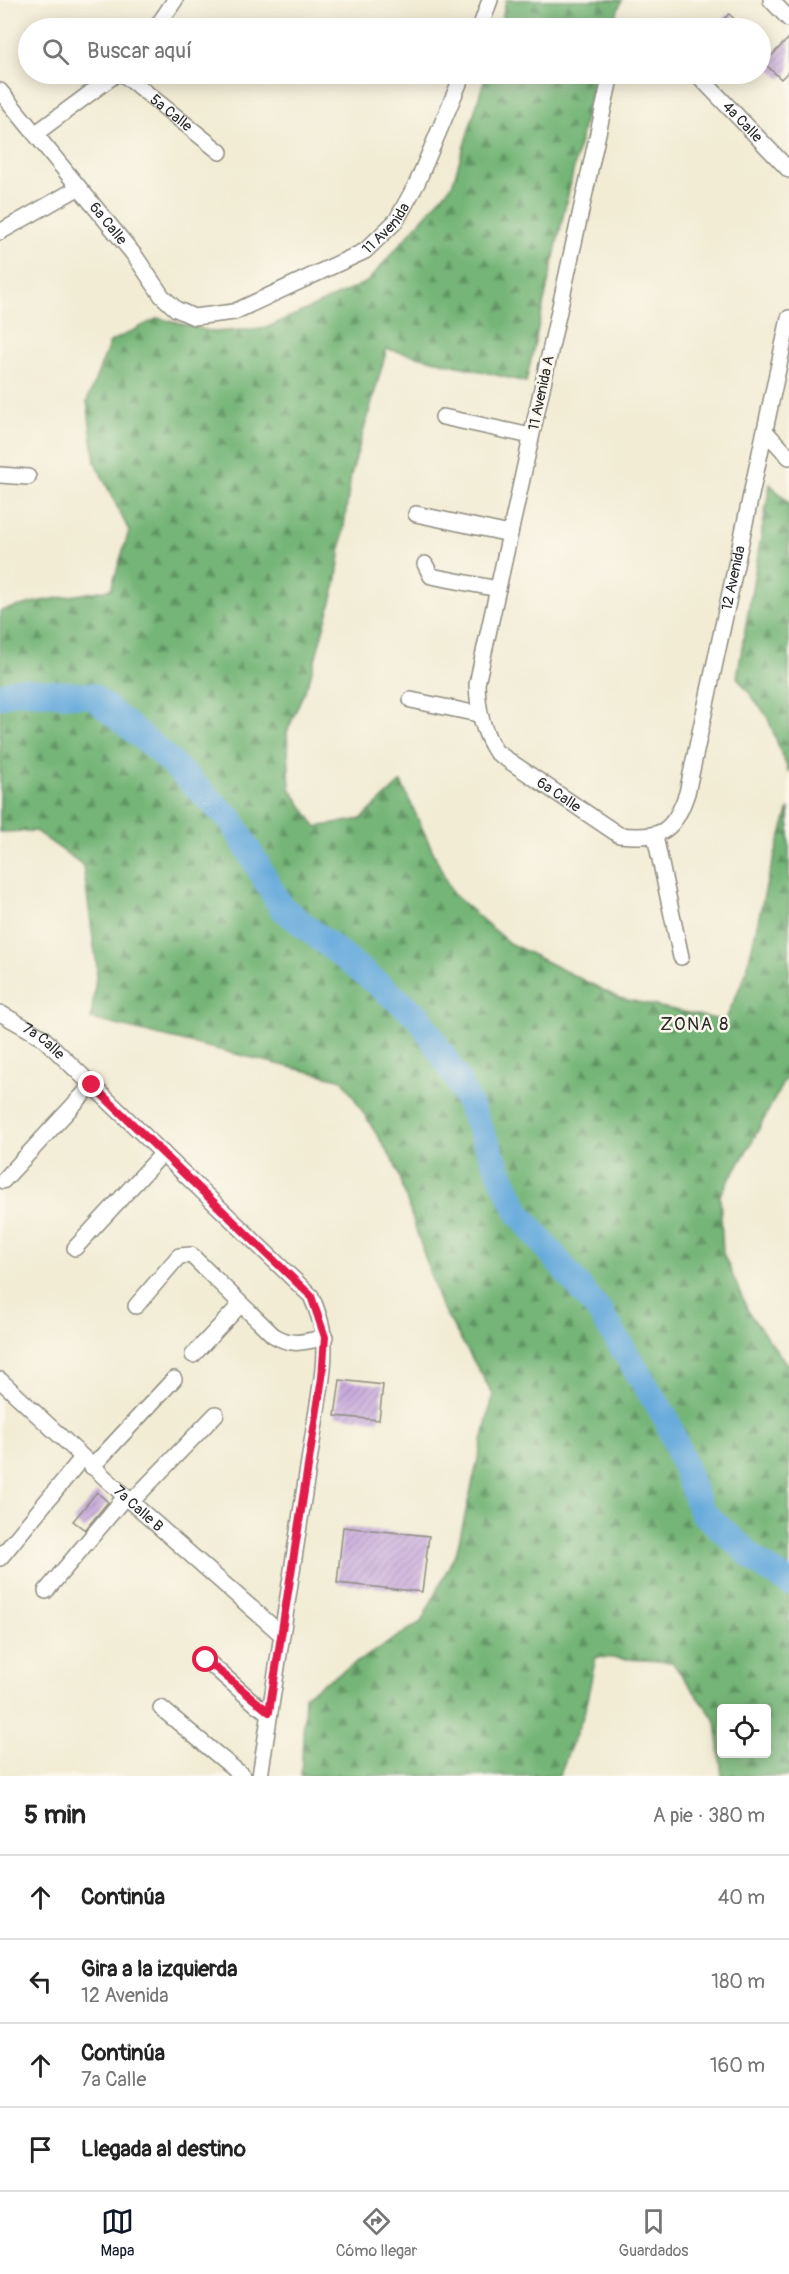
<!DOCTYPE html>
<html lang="es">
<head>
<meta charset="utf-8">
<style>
  body { margin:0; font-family:Pangolin,sans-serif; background:#f6f6f6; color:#222 }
  .controls { position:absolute; right:18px; bottom:18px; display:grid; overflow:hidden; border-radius:6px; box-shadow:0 3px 15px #0003 }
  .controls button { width:54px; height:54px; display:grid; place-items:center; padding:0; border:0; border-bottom:2px solid #e0e0e0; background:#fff; color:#222; font:30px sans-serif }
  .stop { position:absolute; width:18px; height:18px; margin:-14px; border:4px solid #e11d48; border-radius:50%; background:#fff }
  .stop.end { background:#e11d48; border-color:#fff; box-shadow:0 2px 6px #0008 }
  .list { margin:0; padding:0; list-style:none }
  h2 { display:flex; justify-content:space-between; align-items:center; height:78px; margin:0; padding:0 24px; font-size:26px }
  h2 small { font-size:20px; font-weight:400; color:#767676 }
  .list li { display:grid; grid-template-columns:39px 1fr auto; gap:18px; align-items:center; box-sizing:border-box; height:84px; padding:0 24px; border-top:2px solid #e0e0e0 }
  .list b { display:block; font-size:22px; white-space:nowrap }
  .list p { margin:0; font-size:20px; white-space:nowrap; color:#767676 }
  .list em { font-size:20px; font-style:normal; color:#767676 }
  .icon { flex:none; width:33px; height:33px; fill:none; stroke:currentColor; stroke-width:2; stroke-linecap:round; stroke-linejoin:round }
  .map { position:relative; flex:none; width:789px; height:1776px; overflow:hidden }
  .search { position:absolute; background:#fff; box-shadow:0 3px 15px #0003; left:18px; right:18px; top:18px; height:66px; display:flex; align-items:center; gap:15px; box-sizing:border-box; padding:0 21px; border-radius:33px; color:#767676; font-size:22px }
  .sheet { height:414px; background:#fff }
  nav { display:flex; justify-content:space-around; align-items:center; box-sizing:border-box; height:84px; border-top:2px solid #e0e0e0; background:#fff; font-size:16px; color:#767676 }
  nav a { display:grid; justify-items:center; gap:3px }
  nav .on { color:#111827 }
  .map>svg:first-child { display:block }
  .forest { fill:url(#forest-firs); stroke:#507051; stroke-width:1.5; fill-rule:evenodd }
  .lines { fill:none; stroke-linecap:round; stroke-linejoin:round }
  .river { stroke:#67abdc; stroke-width:26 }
  .building { fill:url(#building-hatch) }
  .minor-casing { stroke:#8e8c80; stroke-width:18 }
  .minor { stroke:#fff; stroke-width:15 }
  .route { stroke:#e11d48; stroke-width:8 }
  .labels { text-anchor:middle; stroke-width:5; stroke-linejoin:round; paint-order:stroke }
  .street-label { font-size:15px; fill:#2b2b2b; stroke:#fbf7ec }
  .quarter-label { font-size:18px; letter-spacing:1.5px; fill:#2b2b2b; stroke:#fbf7ec }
</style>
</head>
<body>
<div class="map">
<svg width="789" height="1776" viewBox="0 0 789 1776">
  <defs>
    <pattern id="forest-firs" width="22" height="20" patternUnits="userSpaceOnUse" patternTransform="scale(1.5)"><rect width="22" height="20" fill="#74b577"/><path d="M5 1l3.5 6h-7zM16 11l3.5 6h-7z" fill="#5f9362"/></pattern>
    <pattern id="building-hatch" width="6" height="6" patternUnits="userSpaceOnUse" patternTransform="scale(1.5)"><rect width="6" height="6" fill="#c4a4db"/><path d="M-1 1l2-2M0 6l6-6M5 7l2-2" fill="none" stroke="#9f86b2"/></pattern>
  </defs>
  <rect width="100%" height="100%" fill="#fbf7ec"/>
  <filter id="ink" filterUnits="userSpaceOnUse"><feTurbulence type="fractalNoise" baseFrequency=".0167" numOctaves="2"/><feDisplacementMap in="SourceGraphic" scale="12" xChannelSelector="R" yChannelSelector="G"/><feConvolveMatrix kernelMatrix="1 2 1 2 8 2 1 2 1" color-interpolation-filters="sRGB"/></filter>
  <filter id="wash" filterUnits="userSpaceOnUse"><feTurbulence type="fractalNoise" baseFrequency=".008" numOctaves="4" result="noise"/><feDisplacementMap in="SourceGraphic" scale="24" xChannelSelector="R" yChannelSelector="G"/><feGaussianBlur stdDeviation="1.35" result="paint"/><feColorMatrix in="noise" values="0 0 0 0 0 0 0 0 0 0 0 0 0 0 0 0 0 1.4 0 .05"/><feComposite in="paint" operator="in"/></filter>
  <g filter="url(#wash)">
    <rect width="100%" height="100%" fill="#f2ecd4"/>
    <g class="forest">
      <polygon points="506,0 622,0 611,28 500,28"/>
      <path d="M486,74H595L526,382L387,349L351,475L336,584L310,678L287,732L290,788L316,827L361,819L401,782L452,893L509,943L619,998L725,1021L746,973L767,882L789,808V1071L751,1144L720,1195L723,1253L749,1313L789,1367V1776H722L716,1721L672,1662L596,1657L584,1714L559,1776H301L305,1695L421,1622L457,1550L493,1394L440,1304L395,1164L343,1080L91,1019L97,968L83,865L35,831L0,832V611L36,602L111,589L129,531L95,462L87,401L110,342L158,318L214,332L266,328L367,282L452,185ZM766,1708V1754H722V1708Z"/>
      <polygon points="770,484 789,503 789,773 767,716 737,677"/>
    </g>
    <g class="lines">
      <polyline class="river" points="0,696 18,690 92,696 159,751 232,821 281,907 419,1017 457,1078 518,1212 602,1315 667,1420 701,1511 763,1566 789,1583"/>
    </g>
    <g id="blocks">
      <g class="building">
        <polygon points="729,14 744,28 714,28"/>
        <polygon points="789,38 789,71 781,79 764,63"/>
        <polygon points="340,1380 383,1385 379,1420 335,1416"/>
        <polygon points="97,1492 108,1502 85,1530 73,1521"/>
        <polygon points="343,1527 429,1536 422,1592 337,1583"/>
      </g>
    </g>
  </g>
  <g filter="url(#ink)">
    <use href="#blocks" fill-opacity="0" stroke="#8e8c80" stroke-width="1.5"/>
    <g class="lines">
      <defs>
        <g id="minor">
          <polyline points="771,0 789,19"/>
          <polyline points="156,28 175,0"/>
          <polyline points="480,28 490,0"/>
          <path id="s1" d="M123,74L220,152"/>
          <path id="s2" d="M611,74L477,684C478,711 482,730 496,752L619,835C660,839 673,834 687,793L789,318"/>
          <path id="s3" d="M697,74L789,170"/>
          <path id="s4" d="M0,91L135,256L162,296L176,309L194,317L234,312L365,251L396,221L417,183L463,74"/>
          <polyline points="35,134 116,74"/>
          <polyline points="0,232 78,188"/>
          <polyline points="443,417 531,436"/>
          <polyline points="766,432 789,457"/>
          <polyline points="0,475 28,477"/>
          <polyline points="416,514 510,534"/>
          <polyline points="425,564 431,576 498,589"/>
          <polyline points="411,700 478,714"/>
          <polyline points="655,836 681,957"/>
          <path id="s5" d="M0,1013L42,1037L311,1296C325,1327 326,1344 322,1378L260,1776"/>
          <polyline points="3,1181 92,1085"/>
          <polyline points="75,1248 163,1153"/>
          <path d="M136,1306L179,1256L191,1255L273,1335C292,1347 305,1342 325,1337"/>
          <polyline points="193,1355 241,1304"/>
          <path id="s6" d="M0,1380L131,1502L281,1634"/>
          <polyline points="92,1467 174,1379"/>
          <polyline points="131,1502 216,1414"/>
          <polyline points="0,1558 82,1458"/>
          <polyline points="46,1591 125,1497"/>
          <polyline points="206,1660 258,1706 269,1712"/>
          <polyline points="161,1708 243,1776"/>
        </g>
      </defs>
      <use href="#minor" class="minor-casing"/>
      <use href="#minor" class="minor"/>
    </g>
  </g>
  <g class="lines" filter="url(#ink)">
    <polyline class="route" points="92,1085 311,1296 325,1337 322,1378 269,1712 206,1660"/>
  </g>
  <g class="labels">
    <g class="street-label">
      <text dy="5" stroke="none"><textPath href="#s1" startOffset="62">5a Calle</textPath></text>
      <text dy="5" stroke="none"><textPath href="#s3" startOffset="66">4a Calle</textPath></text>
      <text dy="5" stroke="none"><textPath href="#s4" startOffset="171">6a Calle</textPath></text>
      <text dy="5" stroke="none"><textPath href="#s4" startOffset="516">11 Avenida</textPath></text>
      <text transform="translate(541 393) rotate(-78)" y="5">11 Avenida A</text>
      <text dy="5" stroke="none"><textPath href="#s2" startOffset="1155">12 Avenida</textPath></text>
      <text dy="5" stroke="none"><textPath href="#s2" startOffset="772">6a Calle</textPath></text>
      <text dy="5" stroke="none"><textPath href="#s5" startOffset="52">7a Calle</textPath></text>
      <text dy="5" stroke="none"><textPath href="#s6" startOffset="189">7a Calle B</textPath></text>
    </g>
    <g class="quarter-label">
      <text x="695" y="1030">ZONA 8</text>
    </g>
  </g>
</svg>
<div class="controls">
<button><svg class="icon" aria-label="locate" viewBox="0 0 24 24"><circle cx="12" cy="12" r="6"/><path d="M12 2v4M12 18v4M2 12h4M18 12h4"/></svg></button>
</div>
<div class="stop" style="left:206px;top:1660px"></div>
<div class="stop end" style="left:92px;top:1085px"></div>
<div class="search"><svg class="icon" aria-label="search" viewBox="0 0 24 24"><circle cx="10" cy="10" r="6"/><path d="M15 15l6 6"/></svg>Buscar aquí</div>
</div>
<section class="sheet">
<h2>5 min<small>A pie · 380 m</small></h2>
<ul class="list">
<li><svg class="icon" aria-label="ahead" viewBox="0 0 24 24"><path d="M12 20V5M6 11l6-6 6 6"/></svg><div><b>Continúa</b></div><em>40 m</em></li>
<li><svg class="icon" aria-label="left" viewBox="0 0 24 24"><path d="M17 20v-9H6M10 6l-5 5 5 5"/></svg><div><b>Gira a la izquierda</b><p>12 Avenida</p></div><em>180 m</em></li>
<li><svg class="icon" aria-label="ahead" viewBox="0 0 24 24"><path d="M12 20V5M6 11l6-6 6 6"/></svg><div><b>Continúa</b><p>7a Calle</p></div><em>160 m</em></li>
<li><svg class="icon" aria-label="arrive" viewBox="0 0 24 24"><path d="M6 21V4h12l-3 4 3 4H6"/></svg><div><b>Llegada al destino</b></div></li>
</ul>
</section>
<nav>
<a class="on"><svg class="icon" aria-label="map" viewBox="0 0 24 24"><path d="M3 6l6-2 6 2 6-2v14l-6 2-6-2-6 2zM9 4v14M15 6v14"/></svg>Mapa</a>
<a><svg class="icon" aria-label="directions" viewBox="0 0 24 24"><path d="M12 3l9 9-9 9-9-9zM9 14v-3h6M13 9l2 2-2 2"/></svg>Cómo llegar</a>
<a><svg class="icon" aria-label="saved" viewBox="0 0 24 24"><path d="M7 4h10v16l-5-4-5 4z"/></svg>Guardados</a>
</nav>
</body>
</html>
